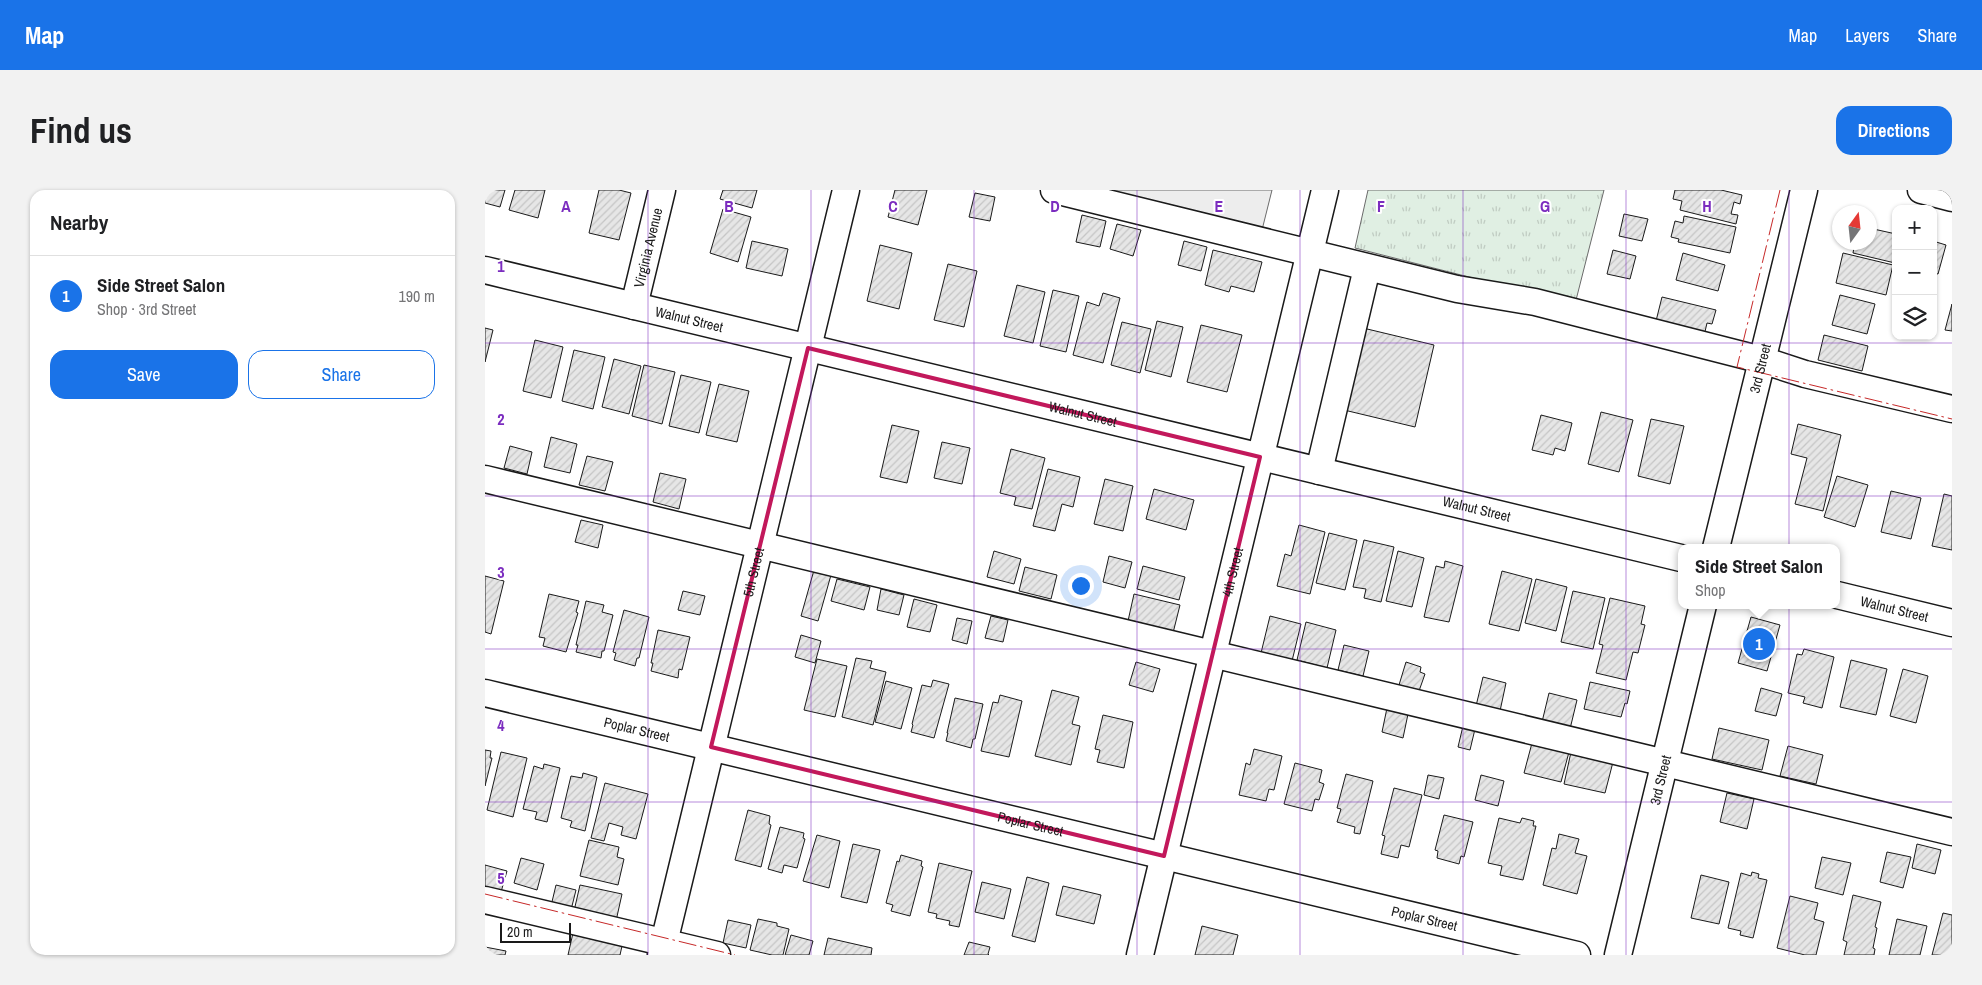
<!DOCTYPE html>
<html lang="en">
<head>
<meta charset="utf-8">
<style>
  body { margin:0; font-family:"Archivo Narrow",sans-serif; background:#f2f2f2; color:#202124 }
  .controls { position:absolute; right:15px; top:15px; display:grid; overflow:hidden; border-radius:10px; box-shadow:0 1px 4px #0004 }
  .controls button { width:45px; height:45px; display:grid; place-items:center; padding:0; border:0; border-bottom:1px solid #e0e0e0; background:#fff; color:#202124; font:25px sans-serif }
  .compass { position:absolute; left:1347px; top:15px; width:45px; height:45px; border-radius:50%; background:#fff; box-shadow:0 1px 4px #0004; rotate:15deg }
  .scale { position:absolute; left:15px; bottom:12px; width:71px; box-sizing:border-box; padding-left:5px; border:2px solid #1a1a1a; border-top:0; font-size:14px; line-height:18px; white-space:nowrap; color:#1a1a1a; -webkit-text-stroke:4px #fff; paint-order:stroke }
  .you { position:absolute; left:595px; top:395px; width:18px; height:18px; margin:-12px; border:4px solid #fff; border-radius:50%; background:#1a73e8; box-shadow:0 0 0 8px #1a73e833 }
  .badge { display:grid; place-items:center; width:32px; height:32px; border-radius:50%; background:#1a73e8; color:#fff; font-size:16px; font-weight:700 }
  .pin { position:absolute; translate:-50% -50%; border:2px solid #fff; box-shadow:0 1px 5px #0006 }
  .popup { position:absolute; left:1193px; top:354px; width:162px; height:65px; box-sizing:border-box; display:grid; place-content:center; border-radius:10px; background:#fff; filter:drop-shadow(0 1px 4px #0005); font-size:16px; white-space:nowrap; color:#757577 }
  .popup b { font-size:19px; color:#202124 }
  .popup::after { content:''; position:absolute; left:50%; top:100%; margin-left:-10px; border:10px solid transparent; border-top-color:#fff }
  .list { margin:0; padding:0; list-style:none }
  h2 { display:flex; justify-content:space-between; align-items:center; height:65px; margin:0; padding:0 20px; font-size:21px }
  h2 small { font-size:16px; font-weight:400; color:#757577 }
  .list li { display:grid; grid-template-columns:32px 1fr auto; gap:15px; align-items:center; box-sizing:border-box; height:80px; padding:0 20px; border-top:1px solid #e0e0e0 }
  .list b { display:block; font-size:19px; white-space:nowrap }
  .list p { margin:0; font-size:16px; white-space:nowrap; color:#757577 }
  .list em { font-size:16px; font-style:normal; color:#757577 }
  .actions { display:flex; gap:10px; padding:15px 20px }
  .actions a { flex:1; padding:11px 0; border:1px solid #1a73e8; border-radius:15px; text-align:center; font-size:18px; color:#1a73e8 }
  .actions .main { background:#1a73e8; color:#fff }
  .icon { flex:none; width:28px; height:28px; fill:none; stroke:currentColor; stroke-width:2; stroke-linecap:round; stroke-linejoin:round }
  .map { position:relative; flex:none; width:1467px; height:765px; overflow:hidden; border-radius:15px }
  header { display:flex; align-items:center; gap:30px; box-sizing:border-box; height:70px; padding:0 25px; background:#1a73e8; color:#fff }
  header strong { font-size:24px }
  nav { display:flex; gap:28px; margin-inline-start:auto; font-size:18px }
  .intro { display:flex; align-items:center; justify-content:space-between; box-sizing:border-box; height:120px; padding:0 30px }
  h1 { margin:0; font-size:35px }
  .button { padding:12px 22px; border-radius:15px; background:#1a73e8; color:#fff; font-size:18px; font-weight:700 }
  main { display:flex; gap:30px; padding:0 30px }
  aside { flex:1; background:#fff; border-radius:15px; box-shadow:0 1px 4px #0004 }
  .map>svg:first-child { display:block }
  .grass { fill:url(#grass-tufts); stroke:#6a6a6a }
  .parking { fill:#ededed; stroke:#6a6a6a }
  .building { fill:url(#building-hatch); stroke:#1a1a1a }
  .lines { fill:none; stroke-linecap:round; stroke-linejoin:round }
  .minor-casing { stroke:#1a1a1a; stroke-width:29 }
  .minor { stroke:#fff; stroke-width:26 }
  .power { stroke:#c62828; stroke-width:1; stroke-dasharray:18 4 2.5 4; stroke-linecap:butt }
  .marked { fill:none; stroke:#c2185b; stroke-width:4; stroke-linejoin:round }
  .grid { fill:none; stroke:#7b2cbf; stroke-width:1; stroke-opacity:0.55 }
  .labels { text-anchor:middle; stroke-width:4; stroke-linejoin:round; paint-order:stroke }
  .street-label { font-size:14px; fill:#1a1a1a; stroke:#fff }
  .grid-label { font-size:16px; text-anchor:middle; font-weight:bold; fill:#7b2cbf; stroke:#fff; stroke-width:4; stroke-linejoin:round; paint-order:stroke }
</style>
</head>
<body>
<header>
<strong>Map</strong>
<nav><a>Map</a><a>Layers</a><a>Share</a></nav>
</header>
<div class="intro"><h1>Find us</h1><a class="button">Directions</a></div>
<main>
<aside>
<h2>Nearby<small></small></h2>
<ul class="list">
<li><span class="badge">1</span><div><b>Side Street Salon</b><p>Shop · 3rd Street</p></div><em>190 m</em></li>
</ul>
<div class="actions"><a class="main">Save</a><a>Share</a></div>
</aside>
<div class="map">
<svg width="1467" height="765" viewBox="0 0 1467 765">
  <defs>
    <pattern id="grass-tufts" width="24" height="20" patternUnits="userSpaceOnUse" patternTransform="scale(1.25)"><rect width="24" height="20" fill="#e0efe3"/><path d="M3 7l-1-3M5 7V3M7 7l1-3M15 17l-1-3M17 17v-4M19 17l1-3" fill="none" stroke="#c0ccc2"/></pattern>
    <pattern id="building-hatch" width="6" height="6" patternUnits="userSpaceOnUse" patternTransform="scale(1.25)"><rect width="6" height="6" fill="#e6e6e6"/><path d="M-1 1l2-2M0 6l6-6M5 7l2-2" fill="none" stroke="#c5c5c5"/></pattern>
  </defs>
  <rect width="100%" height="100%" fill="#fff"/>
  <polygon class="grass" points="883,0 1119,0 1090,114 870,58"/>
  <polygon class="parking" points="617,0 787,0 777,40"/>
  <g class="building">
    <polygon points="0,0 20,0 15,17 0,13"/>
    <polygon points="30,0 60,0 53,28 24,20"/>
    <polygon points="114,0 134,0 146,3 134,50 104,43"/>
    <polygon points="238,0 272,0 267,18 235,9"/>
    <polygon points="410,0 442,0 433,35 403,27"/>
    <polygon points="1190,0 1236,0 1257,5 1255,14 1249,12 1246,24 1253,25 1251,34 1195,20 1197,11 1188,9"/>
    <polygon points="490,3 510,7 505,31 484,27"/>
    <polygon points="238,19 266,27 253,72 225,63"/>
    <polygon points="1139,24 1163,29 1157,51 1134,46"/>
    <polygon points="597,25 621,31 615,57 591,52"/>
    <polygon points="1199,26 1251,37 1245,63 1193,52 1194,49 1186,47 1190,31 1198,33"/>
    <polygon points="632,34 656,40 648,66 625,59"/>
    <polygon points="1384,38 1411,44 1410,73 1368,63 1370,52 1384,52"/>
    <polygon points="267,51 303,59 297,86 261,78"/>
    <polygon points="699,51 722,57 716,81 693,75"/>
    <polygon points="1448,51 1461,55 1453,84 1448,83"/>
    <polygon points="395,55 427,63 414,119 382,111"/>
    <polygon points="728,60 777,72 769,102 746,96 744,102 720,95"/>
    <polygon points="1128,60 1151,66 1145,89 1122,84"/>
    <polygon points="1198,63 1240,75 1233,101 1191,90"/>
    <polygon points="1358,63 1408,75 1401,105 1351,93"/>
    <polygon points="463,74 492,81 479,137 449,130"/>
    <polygon points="532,95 560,102 548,153 519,146"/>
    <polygon points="568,100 594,106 581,162 555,156"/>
    <polygon points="618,103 635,108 618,173 588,165 602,112 614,116"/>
    <polygon points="1355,105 1390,114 1382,144 1347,135"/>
    <polygon points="1177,107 1231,120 1227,134 1222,133 1219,146 1170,135"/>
    <polygon points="1467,114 1467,141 1460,140"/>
    <polygon points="672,131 698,137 686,187 660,180"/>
    <polygon points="637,132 666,139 655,183 626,175"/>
    <polygon points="716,135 757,145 742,202 702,192"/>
    <polygon points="0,138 8,140 0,172"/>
    <polygon points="878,138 949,155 930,237 859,220"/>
    <polygon points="1339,145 1383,156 1377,181 1333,170"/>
    <polygon points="50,150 78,157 66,208 38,201"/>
    <polygon points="89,160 120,167 108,219 77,211"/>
    <polygon points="129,169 156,176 144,224 117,217"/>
    <polygon points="159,175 190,182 177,234 147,226"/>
    <polygon points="196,185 226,192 214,243 184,236"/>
    <polygon points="234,194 264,201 252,252 221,245"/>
    <polygon points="1116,222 1148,230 1134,282 1103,274"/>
    <polygon points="1056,225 1087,233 1080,261 1070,258 1068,265 1047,260"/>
    <polygon points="1166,229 1199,236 1185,294 1153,286"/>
    <polygon points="1313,234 1356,245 1338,321 1310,314 1322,268 1306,264"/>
    <polygon points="407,235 434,241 422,293 395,287"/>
    <polygon points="66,247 92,254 85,283 59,277"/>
    <polygon points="457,252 485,258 477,294 449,288"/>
    <polygon points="25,256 47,262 42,284 19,278"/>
    <polygon points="526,259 560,268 547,319 529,315 531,307 515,303"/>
    <polygon points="102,266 128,272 120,301 94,295"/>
    <polygon points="563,279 595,287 588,317 577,314 570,341 548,336"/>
    <polygon points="175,283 201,289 194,319 168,312"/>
    <polygon points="1352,286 1383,295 1370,337 1339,327"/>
    <polygon points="620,289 648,296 638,341 609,334"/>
    <polygon points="669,299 709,310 701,340 661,329"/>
    <polygon points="1406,301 1436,308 1426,349 1396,342"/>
    <polygon points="1459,304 1467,306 1467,360 1447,356"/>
    <polygon points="96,330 118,335 113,358 90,352"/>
    <polygon points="814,335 840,342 825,404 792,396 800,364 806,366"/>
    <polygon points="844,343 872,350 860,400 831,393"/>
    <polygon points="879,350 909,357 896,412 879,408 881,399 868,397"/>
    <polygon points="509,361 536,369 529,394 502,387"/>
    <polygon points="913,361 939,368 927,417 901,411"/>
    <polygon points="624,366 647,372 640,398 618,392"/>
    <polygon points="960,371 978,376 964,432 939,427 951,376 959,378"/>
    <polygon points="658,376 700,387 694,410 652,399"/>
    <polygon points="540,377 572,385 566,409 534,401"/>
    <polygon points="329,380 346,385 333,431 316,426"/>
    <polygon points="1017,381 1047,389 1034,441 1004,434"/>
    <polygon points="0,386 19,391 6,444 0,442"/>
    <polygon points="352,389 385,397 379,420 346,411"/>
    <polygon points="1051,389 1082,397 1071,441 1040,433"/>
    <polygon points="396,399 419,405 414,425 392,420"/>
    <polygon points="198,401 220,406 215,425 193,420"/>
    <polygon points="1088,401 1120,408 1108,459 1076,452"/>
    <polygon points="64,404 94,411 91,422 93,423 81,462 58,456 60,448 54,447"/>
    <polygon points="649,404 695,415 688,443 643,431"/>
    <polygon points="1125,408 1160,416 1156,434 1160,435 1153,463 1148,462 1141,490 1111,483 1118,455 1114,454"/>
    <polygon points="429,409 452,415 445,442 422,437"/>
    <polygon points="101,411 119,415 117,422 128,425 119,461 117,461 116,468 91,462 93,455 91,455"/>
    <polygon points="139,420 164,427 154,468 152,468 150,476 129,470 131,463 128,462"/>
    <polygon points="506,426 523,430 518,452 500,448"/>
    <polygon points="785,426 816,434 807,471 776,463"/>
    <polygon points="1266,427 1295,435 1282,481 1253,473"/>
    <polygon points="472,428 487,431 482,454 467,450"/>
    <polygon points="821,432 851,440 842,478 812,470"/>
    <polygon points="173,440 205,447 197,480 194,479 193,488 166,481 168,473 166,473"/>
    <polygon points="316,445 336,451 330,473 310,467"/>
    <polygon points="859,455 884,461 878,486 853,480"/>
    <polygon points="1319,459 1349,467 1337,518 1318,513 1320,507 1303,503 1312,464 1317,465"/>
    <polygon points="371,468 387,471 385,478 401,482 388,535 357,527"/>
    <polygon points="332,469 362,476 350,527 319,520"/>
    <polygon points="1366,470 1402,479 1391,525 1355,517"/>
    <polygon points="651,472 675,479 668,502 644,495"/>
    <polygon points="921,472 936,477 935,482 940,484 934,501 914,495"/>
    <polygon points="1418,479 1443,486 1431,533 1405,526"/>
    <polygon points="998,487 1021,493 1015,521 991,516"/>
    <polygon points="448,490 464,494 449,548 426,542 428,535 427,534 437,495 446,497"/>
    <polygon points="401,491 427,498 416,539 390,532"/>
    <polygon points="1105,492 1145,501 1142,514 1140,513 1136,527 1099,519"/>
    <polygon points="1276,498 1297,504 1291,526 1270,521"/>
    <polygon points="567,500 594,507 587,534 595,536 586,575 550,566"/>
    <polygon points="1064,503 1092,510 1085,539 1057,532"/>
    <polygon points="515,505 537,511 524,567 496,561 508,512 513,513"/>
    <polygon points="470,508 498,514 490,549 488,549 486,558 461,551 463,543 462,543"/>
    <polygon points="902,518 923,524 918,548 897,542"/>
    <polygon points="618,525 648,532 639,578 612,572 615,560 610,559"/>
    <polygon points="978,536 990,539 985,560 973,557"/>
    <polygon points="1234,538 1284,550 1277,580 1227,569"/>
    <polygon points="1047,553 1084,562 1076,592 1039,583"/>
    <polygon points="1303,556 1338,565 1331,594 1295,586"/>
    <polygon points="769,559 797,566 789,600 784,599 781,611 754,605 761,573 765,575"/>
    <polygon points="0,560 6,561 5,568 7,568 0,596"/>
    <polygon points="16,562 42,568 28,627 2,620"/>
    <polygon points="1086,562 1128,572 1120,603 1079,594"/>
    <polygon points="810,573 837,580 834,592 839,594 834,610 830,609 827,621 799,614"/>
    <polygon points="59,574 75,578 62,632 50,629 52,622 38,619 49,576 58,579"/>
    <polygon points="98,583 112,587 100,641 85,637 87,631 76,628 86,586 97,588"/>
    <polygon points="861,584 888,591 875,644 869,643 870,637 852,632 856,619 852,618"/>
    <polygon points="943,585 959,588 954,609 939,605"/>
    <polygon points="996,585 1019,591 1013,616 990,610"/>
    <polygon points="120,593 163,604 151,649 136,645 138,637 124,633 119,651 106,648"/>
    <polygon points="909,598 937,605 924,657 916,655 913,668 896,664 900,646 897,645"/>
    <polygon points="1242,603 1269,609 1262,639 1235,632"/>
    <polygon points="263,620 285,626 284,634 286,635 276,677 250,670"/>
    <polygon points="959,625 988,632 979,667 976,666 974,674 952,668 953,661 950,660"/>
    <polygon points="1014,628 1035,633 1037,628 1049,631 1048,636 1051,636 1038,690 1015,685 1017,676 1003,673"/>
    <polygon points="295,637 319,643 318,648 320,649 312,678 299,675 297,683 283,679"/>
    <polygon points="1074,644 1094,649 1090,663 1102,666 1092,704 1058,695 1067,658 1071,659"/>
    <polygon points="332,645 355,651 344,698 318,691"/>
    <polygon points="104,650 134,657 132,667 139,669 133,695 95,686"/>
    <polygon points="368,654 395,660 382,713 356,707"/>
    <polygon points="1432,654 1456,660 1450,684 1427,678"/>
    <polygon points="1402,662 1426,667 1418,698 1395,692"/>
    <polygon points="416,665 437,671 436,676 438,677 425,726 406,721 408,715 401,713 412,671 414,672"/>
    <polygon points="1337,667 1366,673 1358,705 1330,698"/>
    <polygon points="36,668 59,674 52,700 29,693"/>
    <polygon points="454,673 487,681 474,737 464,735 465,731 451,728 452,724 443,722"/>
    <polygon points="0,675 22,681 16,702 0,698"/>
    <polygon points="1267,682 1274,684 1273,688 1282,690 1268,748 1255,745 1256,741 1243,738 1256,683 1266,686"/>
    <polygon points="1216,685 1244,692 1234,734 1206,728"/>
    <polygon points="542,687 564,693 550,752 527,746"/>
    <polygon points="497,692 526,699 519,729 490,722"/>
    <polygon points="71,695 91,700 86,720 66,716"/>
    <polygon points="95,695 137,704 131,731 89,721"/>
    <polygon points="578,696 616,705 609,734 571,725"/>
    <polygon points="1368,705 1396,712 1390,737 1392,738 1388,758 1390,759 1389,765 1359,765 1362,752 1358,750"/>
    <polygon points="1305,706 1333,713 1329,729 1339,732 1331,765 1320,765 1292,758"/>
    <polygon points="1458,723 1467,725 1467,765 1447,765"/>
    <polygon points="273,729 292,733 292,736 304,739 298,765 287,765 265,760"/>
    <polygon points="1412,729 1442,736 1435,765 1404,765"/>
    <polygon points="243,730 266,735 261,758 238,753"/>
    <polygon points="717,736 753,745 748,765 710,765"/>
    <polygon points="88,743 137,756 135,765 83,765"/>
    <polygon points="306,745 328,751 324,765 300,765"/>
    <polygon points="343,748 387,758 386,765 339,765"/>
    <polygon points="484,752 505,757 503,764 504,765 479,765"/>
    <polygon points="0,757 21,761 20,765 0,765"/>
  </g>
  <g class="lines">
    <defs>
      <g id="minor">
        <polyline points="569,0 972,99 1050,112 1277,170 1320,184 1467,219"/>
        <polyline points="1436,0 1467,8"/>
        <path id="s1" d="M0,80L1196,368"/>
        <path id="s2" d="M149,116L177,0"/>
        <polyline points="834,281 882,78"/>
        <polyline points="0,289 1467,642"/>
        <path id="s3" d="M1231,358L1319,0"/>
        <path id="s4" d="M1352,405L1467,433"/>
        <path id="s5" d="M0,503L1092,765"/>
        <polyline points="0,710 232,765"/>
        <path id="s6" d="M176,765L361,0"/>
        <path id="s7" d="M655,765L840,0"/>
        <path id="s8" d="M1133,765L1218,415"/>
      </g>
    </defs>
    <use href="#minor" class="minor-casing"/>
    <use href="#minor" class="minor"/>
    <g class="power">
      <polyline points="1295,0 1252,177 1467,229"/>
      <polyline points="0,704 250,765"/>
    </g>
  </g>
  <path class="marked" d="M323,158L775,267L679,666L226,557Z"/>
  <path class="grid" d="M163,0V765M326,0V765M489,0V765M652,0V765M815,0V765M978,0V765M1141,0V765M1304,0V765M0,153H1467M0,306H1467M0,459H1467M0,612H1467"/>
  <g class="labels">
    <g class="street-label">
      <text dy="5" stroke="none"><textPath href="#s2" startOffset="60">Virginia Avenue</textPath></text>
      <text dy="5" stroke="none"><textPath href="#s1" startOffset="210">Walnut Street</textPath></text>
      <text dy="5" stroke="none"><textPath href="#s3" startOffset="185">3rd Street</textPath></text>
      <text dy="5" stroke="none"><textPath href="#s1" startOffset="615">Walnut Street</textPath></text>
      <text dy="5" stroke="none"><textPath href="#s1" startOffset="1020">Walnut Street</textPath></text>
      <text dy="5" stroke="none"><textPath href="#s6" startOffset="394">5th Street</textPath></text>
      <text dy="5" stroke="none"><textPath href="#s7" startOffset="394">4th Street</textPath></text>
      <text dy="5" stroke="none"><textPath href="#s4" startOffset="59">Walnut Street</textPath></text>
      <text dy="5" stroke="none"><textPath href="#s5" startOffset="156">Poplar Street</textPath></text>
      <text dy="5" stroke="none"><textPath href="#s8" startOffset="180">3rd Street</textPath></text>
      <text dy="5" stroke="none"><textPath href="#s5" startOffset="561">Poplar Street</textPath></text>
      <text dy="5" stroke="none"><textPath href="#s5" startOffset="966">Poplar Street</textPath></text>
    </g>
  </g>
  <g class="grid-label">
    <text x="81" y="22">A</text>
    <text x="244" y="22">B</text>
    <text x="408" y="22">C</text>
    <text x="570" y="22">D</text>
    <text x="734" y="22">E</text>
    <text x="896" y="22">F</text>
    <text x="1060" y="22">G</text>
    <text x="1222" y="22">H</text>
    <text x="16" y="82">1</text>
    <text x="16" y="235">2</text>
    <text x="16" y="388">3</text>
    <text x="16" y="541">4</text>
    <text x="16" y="694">5</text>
  </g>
</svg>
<div class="controls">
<button>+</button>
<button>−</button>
<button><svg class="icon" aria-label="layers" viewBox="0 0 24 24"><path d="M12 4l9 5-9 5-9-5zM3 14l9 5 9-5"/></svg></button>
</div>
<svg class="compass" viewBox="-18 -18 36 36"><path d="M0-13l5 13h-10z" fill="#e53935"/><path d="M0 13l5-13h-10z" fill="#757577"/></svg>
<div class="scale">20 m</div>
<div class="you"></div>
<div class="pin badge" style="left:1274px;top:454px">1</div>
<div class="popup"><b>Side Street Salon</b>Shop</div>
</div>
</main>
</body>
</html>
